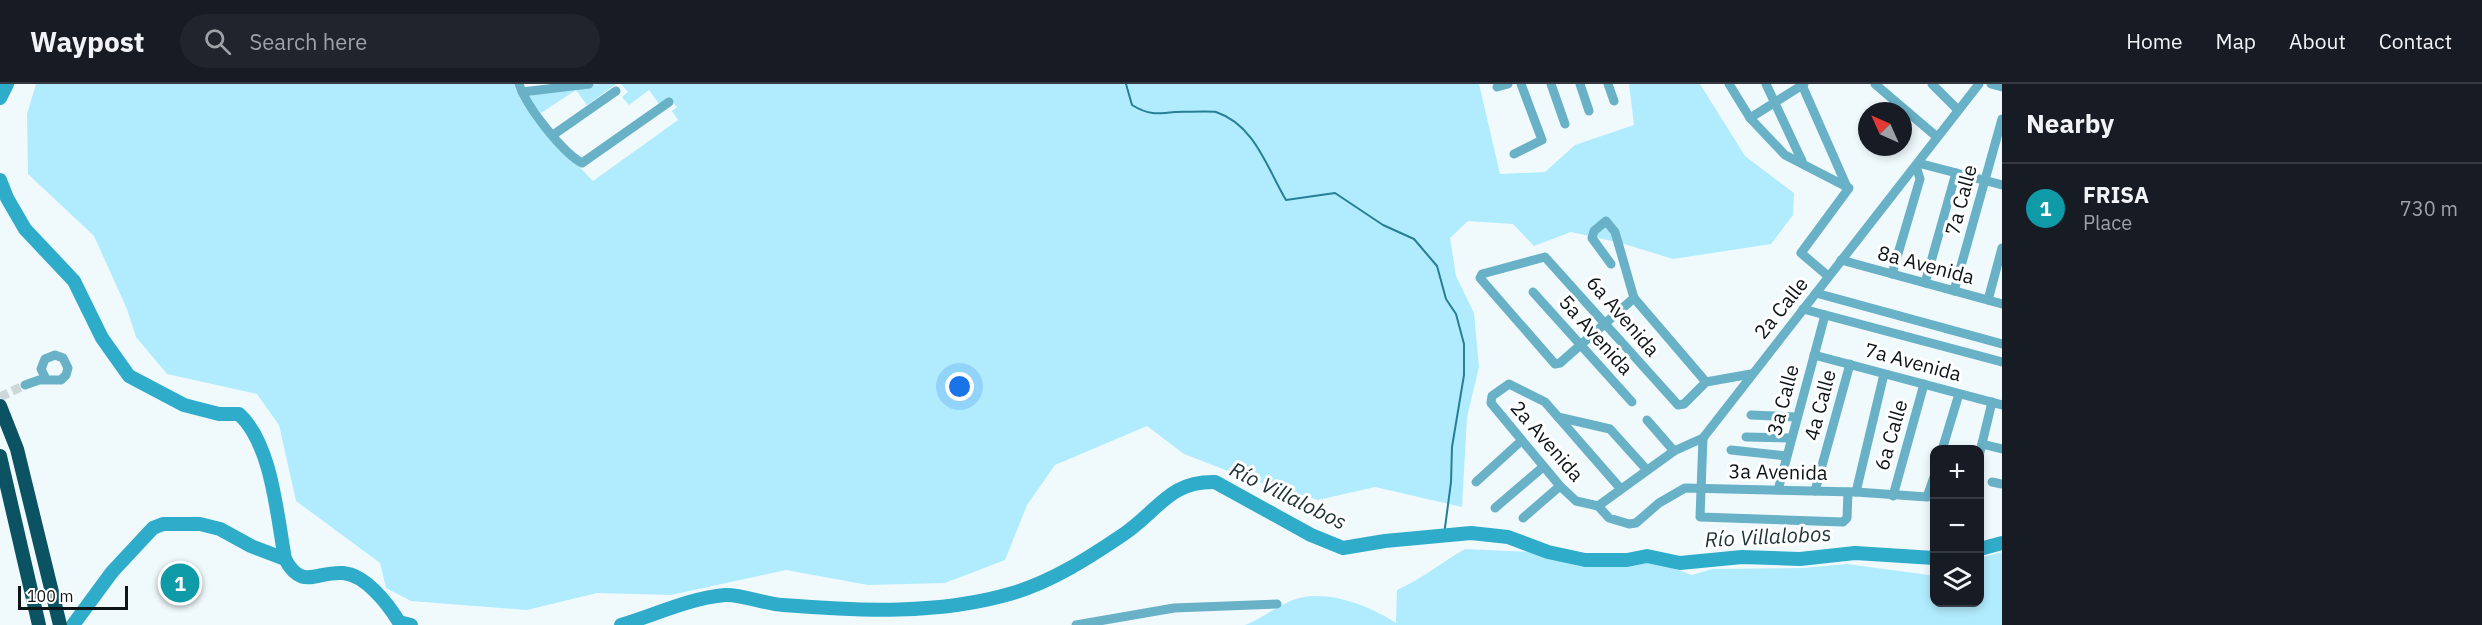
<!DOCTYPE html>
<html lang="en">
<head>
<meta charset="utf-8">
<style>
  body { margin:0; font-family:"IBM Plex Sans",sans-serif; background:#20242c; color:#f1f3f6 }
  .controls { position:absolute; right:18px; bottom:18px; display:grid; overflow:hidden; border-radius:12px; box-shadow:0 3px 9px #0003 }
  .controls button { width:54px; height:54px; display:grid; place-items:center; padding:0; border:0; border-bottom:2px solid #363941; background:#171b24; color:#f1f3f6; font:30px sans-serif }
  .compass { position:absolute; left:1858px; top:18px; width:54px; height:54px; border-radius:50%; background:#171b24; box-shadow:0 3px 9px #0003; rotate:315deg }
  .scale { position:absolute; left:18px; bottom:15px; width:110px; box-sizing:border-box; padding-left:6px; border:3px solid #0d1518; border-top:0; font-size:16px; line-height:21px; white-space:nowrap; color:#0d1518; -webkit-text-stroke:4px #fff; paint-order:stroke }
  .you { position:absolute; left:960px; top:303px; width:21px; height:21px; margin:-15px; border:4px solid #fff; border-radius:50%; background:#1a73e8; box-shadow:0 0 0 9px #1a73e833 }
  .badge { display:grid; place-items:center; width:39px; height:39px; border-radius:50%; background:#d93025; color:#fff; font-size:20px; font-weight:700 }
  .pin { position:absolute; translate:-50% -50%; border:3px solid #fff; box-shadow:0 2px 6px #0006 }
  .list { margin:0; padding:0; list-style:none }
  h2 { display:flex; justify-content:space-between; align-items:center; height:78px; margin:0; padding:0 24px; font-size:26px }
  h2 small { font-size:20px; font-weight:400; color:#9ea1a6 }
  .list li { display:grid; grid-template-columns:39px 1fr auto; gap:18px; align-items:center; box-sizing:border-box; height:90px; padding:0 24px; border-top:2px solid #363941 }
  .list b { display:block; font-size:22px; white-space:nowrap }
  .list p { margin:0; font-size:20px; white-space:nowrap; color:#9ea1a6 }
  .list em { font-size:20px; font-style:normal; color:#9ea1a6 }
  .icon { flex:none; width:33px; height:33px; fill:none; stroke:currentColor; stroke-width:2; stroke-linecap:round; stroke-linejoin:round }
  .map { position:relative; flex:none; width:2002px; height:541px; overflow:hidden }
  header { display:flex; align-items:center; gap:36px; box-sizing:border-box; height:84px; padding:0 30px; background:#171b24; border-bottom:2px solid #363941 }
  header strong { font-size:28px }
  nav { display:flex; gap:33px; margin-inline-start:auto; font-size:21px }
  .search { width:420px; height:54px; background:#20242c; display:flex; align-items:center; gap:15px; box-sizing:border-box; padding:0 21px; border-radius:33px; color:#9ea1a6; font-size:22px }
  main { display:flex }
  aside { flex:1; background:#171b24 }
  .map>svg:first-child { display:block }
  .green { fill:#b1ecfe }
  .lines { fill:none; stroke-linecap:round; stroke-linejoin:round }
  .stream { stroke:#267f95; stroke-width:2 }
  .river { stroke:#30accb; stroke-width:14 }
  .minor-tunnel { stroke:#ced8db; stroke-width:9; stroke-dasharray:9 4.5; stroke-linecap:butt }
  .minor { stroke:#69b1c6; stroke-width:9 }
  .highway { stroke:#0b5262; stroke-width:14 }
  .labels { text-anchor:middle; stroke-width:6; stroke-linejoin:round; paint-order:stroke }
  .street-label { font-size:20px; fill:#0d1518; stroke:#fff }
  .water-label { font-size:21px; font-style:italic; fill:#1d3238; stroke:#fff }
</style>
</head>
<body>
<header>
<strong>Waypost</strong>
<div class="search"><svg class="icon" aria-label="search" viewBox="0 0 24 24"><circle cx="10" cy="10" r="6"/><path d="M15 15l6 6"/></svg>Search here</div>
<nav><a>Home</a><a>Map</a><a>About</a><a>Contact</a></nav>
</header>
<main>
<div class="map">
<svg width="2002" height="541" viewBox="0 0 2002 541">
  <rect width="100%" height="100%" fill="#f0fafd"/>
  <g class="green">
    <path d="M36,0H514C520,27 573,75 593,97L678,36L672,27L677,23L669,14L659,20L649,6L629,21L622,13L628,8L621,0H1479L1500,90L1545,88L1575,61L1634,41L1629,0H1700L1745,72L1794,109L1793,131L1771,160L1673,175L1621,159L1571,148L1534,162L1513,140L1468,137L1450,154L1456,192L1474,229L1479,283L1467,333L1462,423L1375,403L1318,416L1254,397L1184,370L1147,342L1055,381L1027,421L1005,476L945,499L868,501L786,486L671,511L597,509L527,526L411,517L386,504L380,479L296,417L279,341L257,310L167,290L136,253L127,225L94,152L28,90L27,30Z"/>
    <polygon points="599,0 616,0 587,21 576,6 541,29 528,13 530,10"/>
    <path d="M1465,465L1534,468L1578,482L1653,477L1692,491L1712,485L1803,484L1847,480L1929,491L1934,489V518H1980V474L2002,468V541H1245C1264,534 1282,517 1304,513C1335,508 1371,523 1396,539L1397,506C1422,495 1442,478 1465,465Z"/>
  </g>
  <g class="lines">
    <path class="stream" d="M1126,0L1132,21C1148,31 1157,30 1175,28C1181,28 1213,27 1216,28C1255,41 1267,84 1286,116L1335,109L1383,141L1414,155L1437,182L1446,215L1456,230L1464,260V291L1452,363L1451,398L1444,451"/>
    <g class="river">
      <polyline points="0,14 7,0"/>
      <path d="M0,96L7,114L25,145L74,197L102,254L129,292L184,321L219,330H239C272,360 277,432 285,475C302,507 316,487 343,489C366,491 388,520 399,538L411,541"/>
      <polyline points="1980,465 2002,459"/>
      <polyline points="73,541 112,488 153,444 163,440 200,440 220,445 251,462 285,475"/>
      <path d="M621,541C655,531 690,514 725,511C741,510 765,520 783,521C859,527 939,531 1013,509C1053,497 1090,473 1124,450C1159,426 1169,397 1215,398L1311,451L1343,464L1385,457L1471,449L1508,453L1548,468L1585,476H1627L1647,472L1680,479L1742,473L1800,475L1855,469L1934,474"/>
    </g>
    <polyline class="minor-tunnel" points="0,313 25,301"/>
    <g class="minor">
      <path d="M519,0C526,22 562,68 582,79L669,18"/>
      <polyline points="1551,0 1565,40"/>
      <polyline points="1580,0 1589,27"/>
      <polyline points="1608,0 1614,17"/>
      <polyline points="1729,0 1750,34 1785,71 1849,104 1801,169 1828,192"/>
      <polyline points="1766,0 1802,77"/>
      <polyline points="1875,0 1937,53"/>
      <polyline points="1932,0 1958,26"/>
      <polyline points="1991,0 2002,3"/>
      <polyline points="1802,1 1847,103"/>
      <polyline points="1497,3 1508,0"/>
      <polyline points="522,8 589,0"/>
      <polyline points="1750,34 1804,0"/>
      <polyline points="553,51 616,7"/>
      <polyline points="1514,70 1542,56 1521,0"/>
      <polyline points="1918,79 2002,101"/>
      <polyline points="1841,176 2002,220"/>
      <polyline points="1611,180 1592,154 1594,147 1606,137 1615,148 1634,214 1706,298"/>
      <polyline points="1892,190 1920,95 1916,82"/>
      <polyline points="1925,199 1956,89"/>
      <polyline points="1954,207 2002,35"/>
      <polyline points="1533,208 1632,318"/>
      <polyline points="1816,209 2002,260"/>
      <polyline points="1634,214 1560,279 1555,280 1480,194 1482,190 1545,173 1678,321 1684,320 1706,298 1751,290"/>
      <polyline points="1988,216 2002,164"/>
      <polyline points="1803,225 2002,278"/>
      <polyline points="1814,271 2002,321"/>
      <polyline points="25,301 39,296 61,296 66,291 68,284 63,274 55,271 45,275 41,285 46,295"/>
      <polyline points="1751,331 1796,333"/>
      <polyline points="1558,333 1610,345 1646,385"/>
      <polyline points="1647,336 1674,367"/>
      <polyline points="1746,353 1791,354"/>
      <polyline points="1703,354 1700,433 1843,438 1847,434 1848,408"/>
      <polyline points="1982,360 2002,365"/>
      <polyline points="1731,366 1786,372"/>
      <polyline points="1942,366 1959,310"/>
      <polyline points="1980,368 1992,318"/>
      <polyline points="1476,398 1520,358"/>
      <polyline points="1992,398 2002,400"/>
      <polyline points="1620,404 1545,318 1509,300 1492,312 1491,319 1560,402 1576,417 1598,422 1674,367 1703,354 1979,0"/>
      <polyline points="1778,406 1825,231"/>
      <polyline points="1815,407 1850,280"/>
      <polyline points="1856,408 1884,290"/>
      <polyline points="1893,412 1924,300"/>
      <polyline points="1598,422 1609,434 1629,440 1636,439 1659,419 1685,404 1856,408 1927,413 1934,393"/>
      <polyline points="1495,424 1543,383"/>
      <polyline points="1523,434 1560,402"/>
      <polyline points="1076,541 1174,524 1277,520"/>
    </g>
    <g class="highway">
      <polyline points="0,322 17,365 60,541"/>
      <polyline points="0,372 39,541"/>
    </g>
  </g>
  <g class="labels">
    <g class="street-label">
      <text transform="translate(1961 116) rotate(-75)" y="7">7a Calle</text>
      <text transform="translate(1926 181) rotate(15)" y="7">8a Avenida</text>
      <text transform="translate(1781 224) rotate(-51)" y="7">2a Calle</text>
      <text transform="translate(1623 232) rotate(49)" y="7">6a Avenida</text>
      <text transform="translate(1596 251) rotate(48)" y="7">5a Avenida</text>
      <text transform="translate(1913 278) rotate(15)" y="7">7a Avenida</text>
      <text transform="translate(1783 316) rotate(-75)" y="7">3a Calle</text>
      <text transform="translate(1820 321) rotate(-75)" y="7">4a Calle</text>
      <text transform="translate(1891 351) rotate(-74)" y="7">6a Calle</text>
      <text transform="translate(1547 357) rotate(49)" y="7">2a Avenida</text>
      <text transform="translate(1778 388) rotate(1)" y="7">3a Avenida</text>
    </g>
    <g class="water-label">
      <text transform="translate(1288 412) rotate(26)" y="7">Río Villalobos</text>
      <text transform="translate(1768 453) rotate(-3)" y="7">Río Villalobos</text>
    </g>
  </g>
</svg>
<div class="controls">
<button>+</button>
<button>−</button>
<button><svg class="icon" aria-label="layers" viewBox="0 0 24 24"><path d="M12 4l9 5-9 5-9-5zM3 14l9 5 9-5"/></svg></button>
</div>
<svg class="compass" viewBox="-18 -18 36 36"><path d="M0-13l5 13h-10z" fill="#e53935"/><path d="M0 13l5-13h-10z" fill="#9ea1a6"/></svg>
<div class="scale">100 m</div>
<div class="you"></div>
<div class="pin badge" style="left:180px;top:499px;background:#0f9aa8">1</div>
</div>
<aside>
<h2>Nearby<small></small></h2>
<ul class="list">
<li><span class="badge" style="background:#0f9aa8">1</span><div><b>FRISA</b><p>Place</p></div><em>730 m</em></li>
</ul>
</aside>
</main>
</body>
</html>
